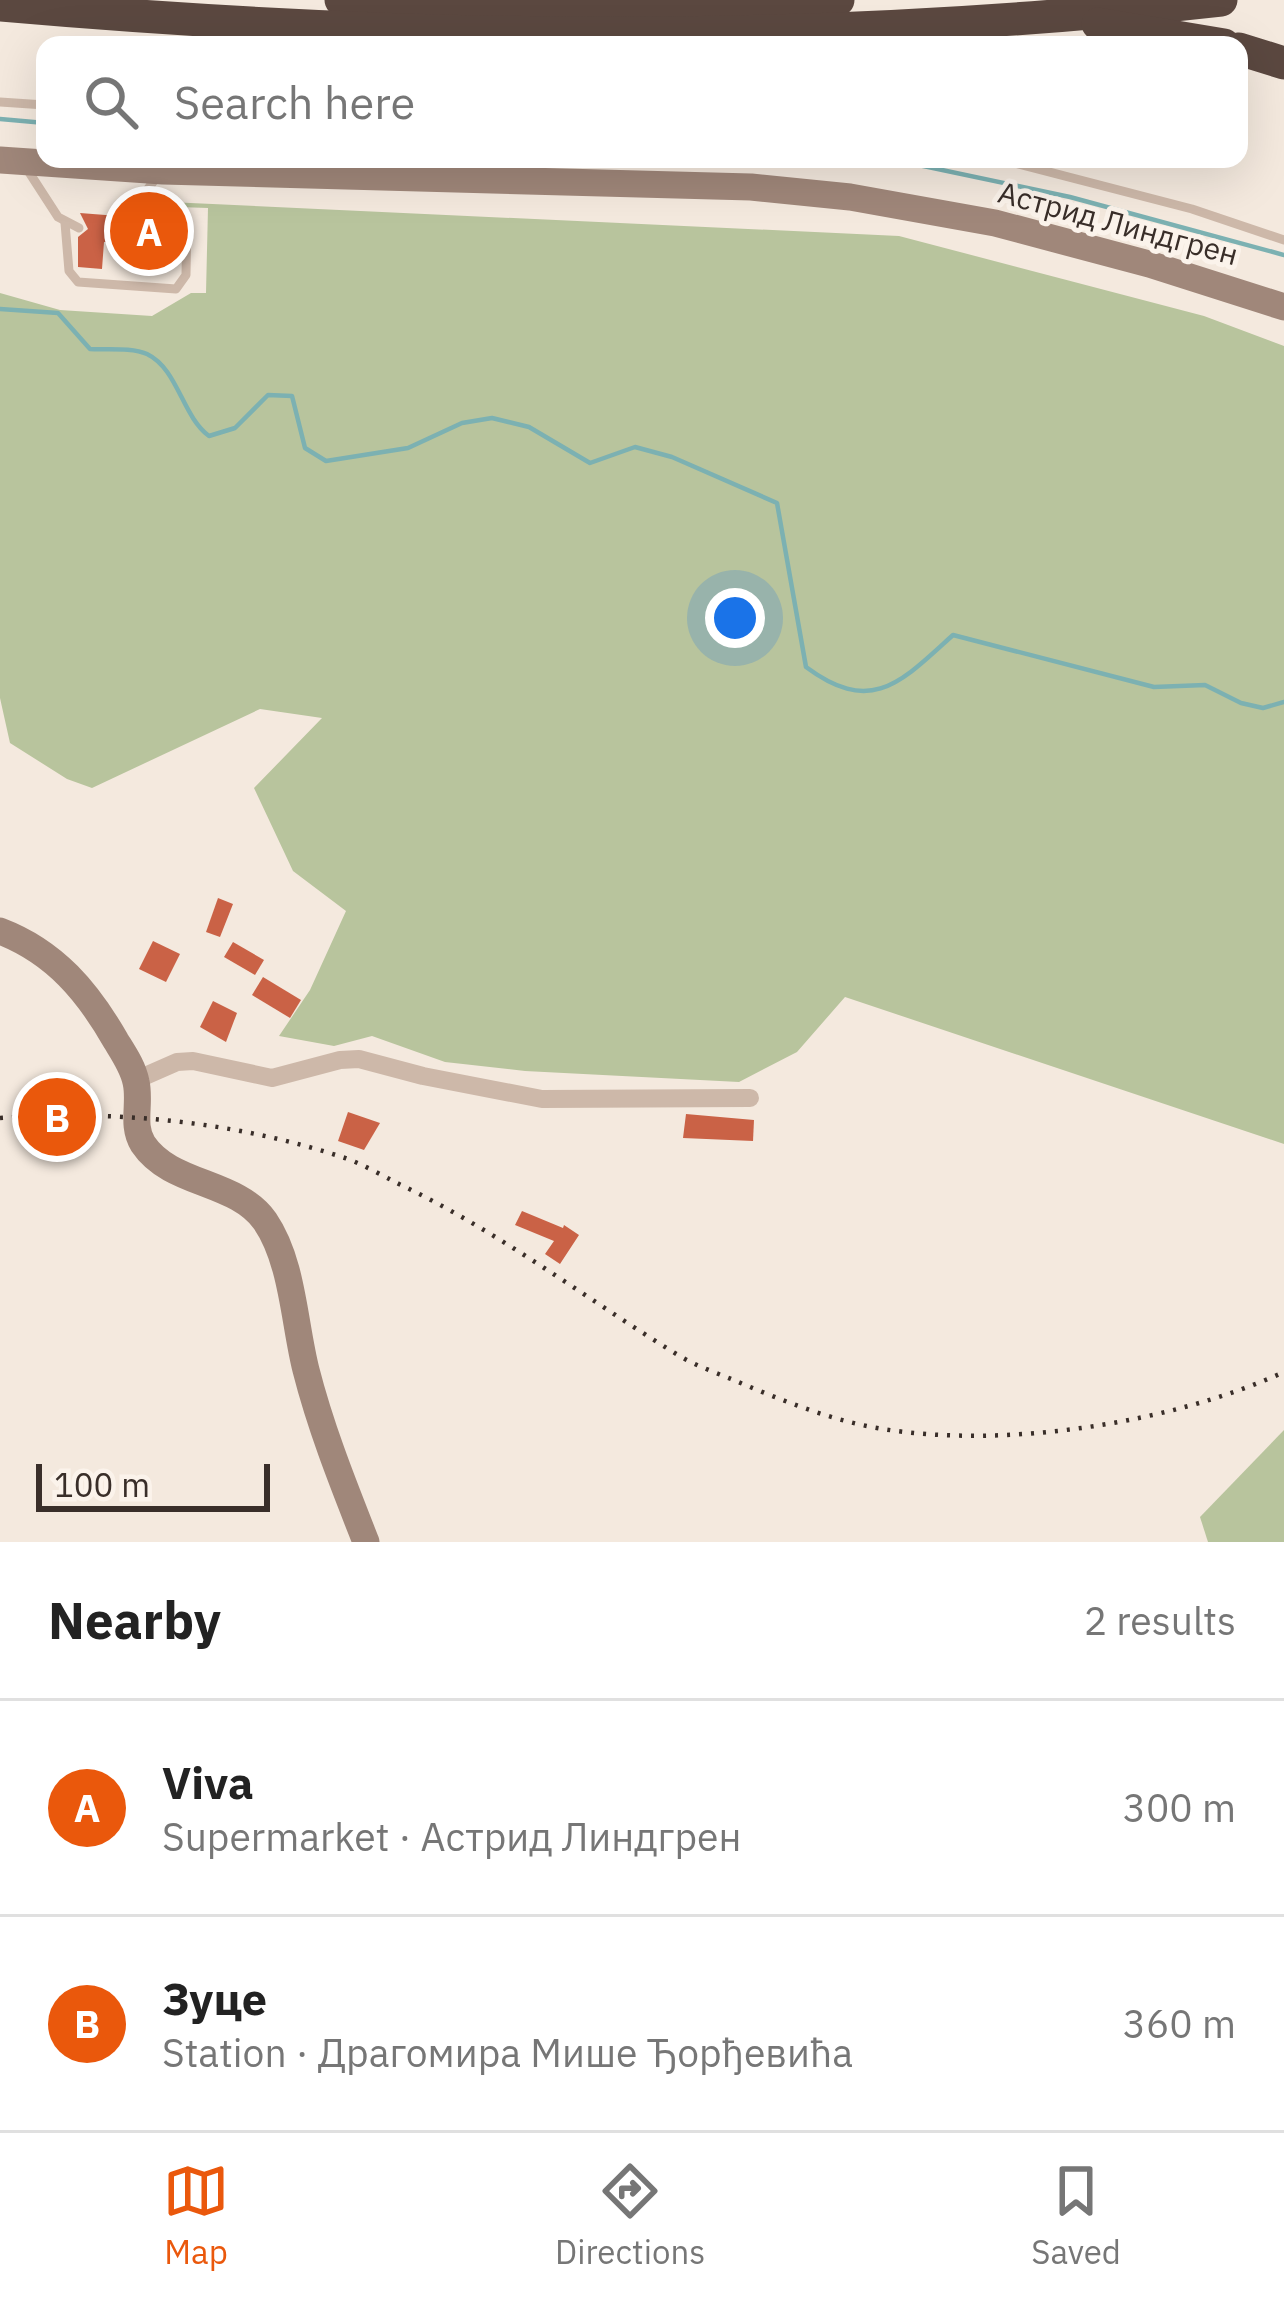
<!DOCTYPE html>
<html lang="en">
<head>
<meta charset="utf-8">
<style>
  body { margin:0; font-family:"IBM Plex Sans",sans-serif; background:#f2f2f2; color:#222 }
  .scale { position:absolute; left:36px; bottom:30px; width:234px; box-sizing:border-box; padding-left:12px; border:6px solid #392e29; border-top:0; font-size:33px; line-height:42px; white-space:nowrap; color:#392e29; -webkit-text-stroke:9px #fbf3eb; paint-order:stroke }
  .you { position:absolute; left:735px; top:618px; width:42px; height:42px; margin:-30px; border:9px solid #fff; border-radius:50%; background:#1a73e8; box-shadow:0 0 0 18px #1a73e833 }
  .badge { display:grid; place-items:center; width:78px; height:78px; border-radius:50%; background:#ea580c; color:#fff; font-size:39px; font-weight:700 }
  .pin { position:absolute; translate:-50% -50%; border:6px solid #fff; box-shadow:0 3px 12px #0006 }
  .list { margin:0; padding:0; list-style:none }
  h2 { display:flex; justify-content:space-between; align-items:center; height:156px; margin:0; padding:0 48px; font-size:51px }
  h2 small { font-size:39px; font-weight:400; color:#767676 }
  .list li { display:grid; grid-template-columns:78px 1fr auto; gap:36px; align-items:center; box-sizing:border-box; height:216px; padding:0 48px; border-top:3px solid #e0e0e0 }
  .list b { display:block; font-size:45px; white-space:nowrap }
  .list p { margin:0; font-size:39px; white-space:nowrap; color:#767676 }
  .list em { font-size:39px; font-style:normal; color:#767676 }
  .icon { flex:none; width:66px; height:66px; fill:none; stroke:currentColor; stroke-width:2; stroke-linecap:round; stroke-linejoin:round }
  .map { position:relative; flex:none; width:1284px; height:1542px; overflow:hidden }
  .search { position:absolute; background:#fff; box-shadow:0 12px 48px #0002; left:36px; right:36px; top:36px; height:132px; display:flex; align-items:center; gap:30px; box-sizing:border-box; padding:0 42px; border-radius:24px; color:#767676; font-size:45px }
  .sheet { height:588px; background:#fff }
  nav { display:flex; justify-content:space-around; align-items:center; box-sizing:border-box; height:168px; border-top:3px solid #e0e0e0; background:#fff; font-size:33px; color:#767676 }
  nav a { display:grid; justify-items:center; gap:6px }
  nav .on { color:#ea580c }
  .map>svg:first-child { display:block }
  .green { fill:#b8c49d }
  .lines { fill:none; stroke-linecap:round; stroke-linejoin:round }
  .stream { stroke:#7cb1b2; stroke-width:4.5 }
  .building { fill:#ca6246 }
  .lane { stroke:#cdb8a9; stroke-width:9 }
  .street { stroke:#cdb8a9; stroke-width:18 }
  .secondary { stroke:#a0877a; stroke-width:27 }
  .highway { stroke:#5b4840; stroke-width:33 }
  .rail { stroke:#392e29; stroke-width:4.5; stroke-dasharray:3 9; stroke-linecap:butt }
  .labels { text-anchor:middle; stroke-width:10; stroke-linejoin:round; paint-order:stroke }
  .street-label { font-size:30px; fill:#392e29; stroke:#fbf3eb }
</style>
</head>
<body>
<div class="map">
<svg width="1284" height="1542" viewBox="0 0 1284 1542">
  <rect width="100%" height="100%" fill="#f4e9de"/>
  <g class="green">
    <polygon points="147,201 899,236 1204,316 1284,346 1284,1144 845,997 797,1052 739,1082 525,1071 445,1062 372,1036 334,1046 279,1036 310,990 346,911 293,871 254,788 322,718 260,709 92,788 67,779 10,743 0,698 0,293 60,310 152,316 191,293 206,293 208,208 150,206"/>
    <polygon points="1284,1430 1284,1542 1208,1542 1200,1517"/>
  </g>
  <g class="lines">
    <g class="stream">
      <polyline points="0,119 45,123"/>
      <polyline points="890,159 1070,197 1284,255"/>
      <path d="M0,309L58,313L90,349C106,350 132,347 147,354C178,369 182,416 209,436L235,428L268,395L292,396L305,448L326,461L408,448L462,423L492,418L529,427L590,463L635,447L672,457L777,503L806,667C872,716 901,682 953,635L1154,687L1205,685L1241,703L1263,708L1284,702"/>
    </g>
  </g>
  <g class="building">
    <polygon points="80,213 118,216 121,223 127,226 138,217 166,221 163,267 134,265 136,244 104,242 102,269 78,267 78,237 88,229"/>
    <polygon points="218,898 233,904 220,937 206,932"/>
    <polygon points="153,941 180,954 166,982 139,969"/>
    <polygon points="233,942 264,960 255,975 224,957"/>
    <polygon points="263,977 301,1000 290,1018 252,995"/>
    <polygon points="213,1001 237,1013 226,1042 200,1027"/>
    <polygon points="348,1112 380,1123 364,1150 338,1141"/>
    <polygon points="686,1114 754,1120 753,1141 683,1138"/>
    <polygon points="522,1211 563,1228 564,1225 579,1235 560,1264 545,1254 554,1241 515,1225"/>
  </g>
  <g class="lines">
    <g class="lane">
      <polyline points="0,102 45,105"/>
      <polyline points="999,159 1192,209 1284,240"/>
      <polyline points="25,166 58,217 79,228"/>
      <polyline points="127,217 156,178"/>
      <path d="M65,223L69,271L78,282L176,289L186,275L187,219C172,206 150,218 136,203"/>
    </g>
    <polyline class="street" points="136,1080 177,1062 193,1061 272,1078 340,1060 359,1059 423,1076 542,1099 750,1098"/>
    <g class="secondary">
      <polyline points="0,160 163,171 751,187 850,197 995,223 1149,264 1284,307"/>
      <path d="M0,931C55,952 88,992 116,1041C124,1054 133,1067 136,1082C141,1103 131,1125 143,1144C171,1186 236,1180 265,1221C293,1262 294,1323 306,1370C321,1429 344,1486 366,1542"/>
    </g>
    <g class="highway">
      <polyline points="341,0 572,7 838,0"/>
      <path d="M0,5C411,41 811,46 1221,0"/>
      <polyline points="1098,24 1224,45"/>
      <polyline points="1239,49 1284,63"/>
    </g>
    <path class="rail" d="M0,1118C114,1110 233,1121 342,1157C361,1163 381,1175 399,1184C498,1231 585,1298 678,1355C696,1366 717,1373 736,1381C783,1401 833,1421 883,1429C1005,1449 1172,1423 1284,1372"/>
  </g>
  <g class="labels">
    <g class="street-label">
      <text transform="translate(1118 224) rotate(15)" y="10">Астрид Линдгрен</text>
    </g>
  </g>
</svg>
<div class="scale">100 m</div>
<div class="you"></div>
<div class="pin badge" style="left:149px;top:231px">A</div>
<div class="pin badge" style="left:57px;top:1117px">B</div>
<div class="search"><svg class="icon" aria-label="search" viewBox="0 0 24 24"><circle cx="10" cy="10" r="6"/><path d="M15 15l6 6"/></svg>Search here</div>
</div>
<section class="sheet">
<h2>Nearby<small>2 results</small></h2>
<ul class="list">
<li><span class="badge">A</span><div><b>Viva</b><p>Supermarket · Астрид Линдгрен</p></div><em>300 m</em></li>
<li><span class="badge">B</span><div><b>Зуце</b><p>Station · Драгомира Мише Ђорђевића</p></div><em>360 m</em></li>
</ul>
</section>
<nav>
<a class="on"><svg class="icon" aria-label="map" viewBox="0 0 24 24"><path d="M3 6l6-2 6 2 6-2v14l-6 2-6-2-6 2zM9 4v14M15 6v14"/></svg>Map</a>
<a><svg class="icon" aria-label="directions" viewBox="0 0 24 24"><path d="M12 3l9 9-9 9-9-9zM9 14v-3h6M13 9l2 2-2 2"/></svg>Directions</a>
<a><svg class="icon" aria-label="saved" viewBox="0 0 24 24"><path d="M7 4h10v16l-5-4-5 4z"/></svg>Saved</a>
</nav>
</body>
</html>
